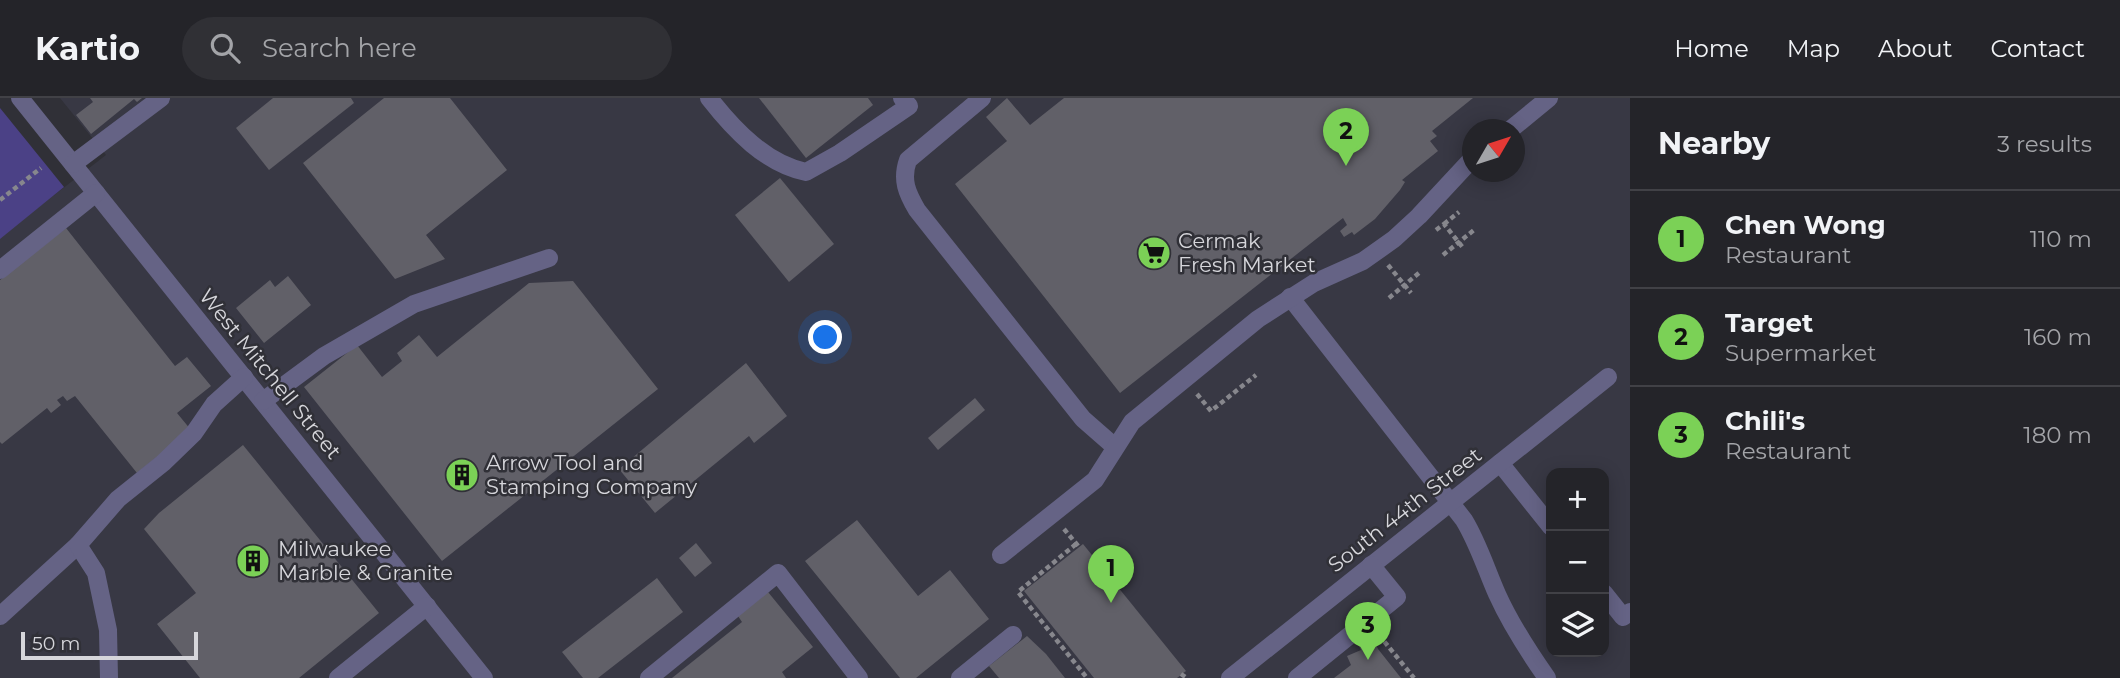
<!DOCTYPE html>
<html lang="en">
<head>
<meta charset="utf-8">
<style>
  body { margin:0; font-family:Montserrat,sans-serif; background:#303035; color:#f1f3f6 }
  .controls { position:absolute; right:21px; bottom:21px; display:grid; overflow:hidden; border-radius:14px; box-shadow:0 4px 18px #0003 }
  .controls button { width:63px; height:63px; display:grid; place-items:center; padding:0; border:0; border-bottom:2px solid #414146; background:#242429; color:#f1f3f6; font:35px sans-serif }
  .compass { position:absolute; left:1462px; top:21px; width:63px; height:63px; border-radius:50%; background:#242429; box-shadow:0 4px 18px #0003; rotate:51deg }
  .scale { position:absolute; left:21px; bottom:18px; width:177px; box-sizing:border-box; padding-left:7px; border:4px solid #d6d6db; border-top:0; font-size:19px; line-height:24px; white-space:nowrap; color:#d6d6db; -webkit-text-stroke:5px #303037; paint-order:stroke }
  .you { position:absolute; left:826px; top:240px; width:24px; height:24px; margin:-18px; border:5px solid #fff; border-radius:50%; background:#1a73e8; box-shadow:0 0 0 10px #1a73e833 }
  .badge { display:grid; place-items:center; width:46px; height:46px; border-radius:50%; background:#7bd156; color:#111; font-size:23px; font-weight:700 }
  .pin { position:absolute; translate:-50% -58px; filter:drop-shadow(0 2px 4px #0008) }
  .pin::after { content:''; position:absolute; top:37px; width:24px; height:21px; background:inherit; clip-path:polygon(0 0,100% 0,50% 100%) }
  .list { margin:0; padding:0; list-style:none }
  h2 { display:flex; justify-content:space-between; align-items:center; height:91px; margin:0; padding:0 28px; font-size:30px }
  h2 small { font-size:23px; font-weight:400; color:#a3a4a8 }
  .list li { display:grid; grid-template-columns:46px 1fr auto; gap:21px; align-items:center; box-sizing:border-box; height:98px; padding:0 28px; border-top:2px solid #414146 }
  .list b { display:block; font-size:26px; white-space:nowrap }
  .list p { margin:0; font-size:23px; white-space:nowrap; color:#a3a4a8 }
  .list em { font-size:23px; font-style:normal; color:#a3a4a8 }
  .icon { flex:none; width:38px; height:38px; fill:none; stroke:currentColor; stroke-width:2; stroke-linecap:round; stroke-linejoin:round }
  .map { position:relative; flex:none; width:1630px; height:580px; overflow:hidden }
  header { display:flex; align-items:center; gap:42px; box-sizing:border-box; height:98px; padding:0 35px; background:#242429; border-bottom:2px solid #414146 }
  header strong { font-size:33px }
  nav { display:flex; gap:38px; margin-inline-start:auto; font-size:24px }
  .search { width:490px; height:63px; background:#303035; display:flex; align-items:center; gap:18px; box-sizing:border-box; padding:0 24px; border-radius:38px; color:#a3a4a8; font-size:26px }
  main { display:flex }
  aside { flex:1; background:#242429 }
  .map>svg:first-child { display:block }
  .built { fill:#383844; fill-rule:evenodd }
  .green { fill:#4b4186 }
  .building { fill:#616068 }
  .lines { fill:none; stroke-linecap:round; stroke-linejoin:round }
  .path { stroke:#87878d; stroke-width:4.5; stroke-dasharray:5 3.5; stroke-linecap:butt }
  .minor { stroke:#656385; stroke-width:18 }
  .labels { text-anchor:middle; stroke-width:5; stroke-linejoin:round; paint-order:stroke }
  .poi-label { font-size:21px; fill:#d6d6db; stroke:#303037; text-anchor:start }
  .street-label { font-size:21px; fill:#d6d6db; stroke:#303037 }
</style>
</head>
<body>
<header>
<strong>Kartio</strong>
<div class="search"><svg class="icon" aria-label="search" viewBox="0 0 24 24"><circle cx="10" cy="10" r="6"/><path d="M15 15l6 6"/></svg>Search here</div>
<nav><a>Home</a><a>Map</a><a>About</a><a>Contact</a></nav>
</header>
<main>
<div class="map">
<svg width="1630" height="580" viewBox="0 0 1630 580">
  <rect width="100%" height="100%" fill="#303037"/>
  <path class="built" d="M60,0H1630V580H0V139L106,57ZM1472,32H1514V74H1472ZM1551,375H1604V554H1551Z"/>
  <polygon class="green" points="0,10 64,89 0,141"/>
  <g class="building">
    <polygon points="90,0 142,0 137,4 134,1 91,36 76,17 93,4"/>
    <polygon points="273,0 351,0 354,5 269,72 236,30"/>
    <polygon points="384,0 450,0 507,72 426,137 445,161 395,181 303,65"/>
    <polygon points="759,0 868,0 873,7 806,60"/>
    <polygon points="1007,0 1030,27 1064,0 1473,0 1432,33 1437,38 1430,43 1438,53 1402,82 1405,84 1400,92 1375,121 1354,137 1352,134 1344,139 1340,133 1347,127 1343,120 1120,295 955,86 1007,43 986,19"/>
    <polygon points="780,80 834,146 789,184 735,117"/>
    <polygon points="66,130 175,268 187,259 211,288 177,315 191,332 137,375 75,298 67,303 63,298 57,302 61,307 51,315 47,310 2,346 0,344 0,182"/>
    <polygon points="288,178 311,207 264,245 236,210 270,182 275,189"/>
    <polygon points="573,183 658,291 442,463 304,289 357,247 382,279 402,263 397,255 419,237 437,259 529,185"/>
    <polygon points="746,265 787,318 754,345 749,338 655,415 619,371"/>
    <polygon points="975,300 985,312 938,352 928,340"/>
    <polygon points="243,347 379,515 299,580 200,580 157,526 196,495 144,431 159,415"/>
    <polygon points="857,422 918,498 950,472 989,521 916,580 900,580 805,463"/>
    <polygon points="696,445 712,465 695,479 679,460"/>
    <polygon points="1083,446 1186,573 1177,580 1094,580 1024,493"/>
    <polygon points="657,480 683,514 598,580 583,580 562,554"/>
    <polygon points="768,494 813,549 782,574 786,580 672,580 742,524 738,518"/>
    <polygon points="1027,538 1046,556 1065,580 999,580 989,568"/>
    <polygon points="1374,542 1378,551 1401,580 1334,580 1351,567 1347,558 1361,552 1359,548"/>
  </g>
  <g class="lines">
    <g class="path">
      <polyline points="0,102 41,70"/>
      <polyline points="1444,126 1459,114"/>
      <polyline points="1436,132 1444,126 1464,151"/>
      <polyline points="1443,157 1474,132"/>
      <polyline points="1388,167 1411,195"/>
      <polyline points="1389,200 1420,174"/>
      <polyline points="1197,296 1211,313 1256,277"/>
      <polyline points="1064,431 1079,449"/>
      <polyline points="1076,446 1018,494 1087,580"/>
      <polyline points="1379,537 1414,580"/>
      <polyline points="1181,576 1187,580"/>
    </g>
    <g class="minor">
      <polyline points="20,0 484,580"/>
      <path d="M709,0C734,32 766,66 806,74L840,55L909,8L902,0"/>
      <path d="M982,0L908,62C901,82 907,95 917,112L1083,321L1115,349"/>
      <polyline points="1510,32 1549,0"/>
      <polyline points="73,66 161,0"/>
      <polyline points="0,172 96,95"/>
      <path d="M1290,199L1464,422C1478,445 1486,471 1497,496C1511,527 1528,553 1547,580"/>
      <polyline points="263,303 324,258 414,206 549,160"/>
      <polyline points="1500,365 1551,429"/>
      <polyline points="1001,457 1095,382 1132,324 1258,221 1314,185 1363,163 1394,141 1419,118 1472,61"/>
      <polyline points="1604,495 1623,519 1630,514"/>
      <polyline points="0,518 78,447"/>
      <polyline points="109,580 108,532 96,475 78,447 118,401 163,365 194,335 214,306 244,279"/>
      <polyline points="338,580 427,508"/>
      <polyline points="649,580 778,475 859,580"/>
      <polyline points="960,580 1013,537"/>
      <polyline points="1230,580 1608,279"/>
      <polyline points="1297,580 1397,499 1371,467"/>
    </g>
  </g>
  <defs>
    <symbol id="supermarket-disc" viewBox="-11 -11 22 22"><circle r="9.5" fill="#7bd156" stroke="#303037"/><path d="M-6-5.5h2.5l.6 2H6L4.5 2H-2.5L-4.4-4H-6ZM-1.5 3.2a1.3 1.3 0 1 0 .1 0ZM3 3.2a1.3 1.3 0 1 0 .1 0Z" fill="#111"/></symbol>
    <symbol id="building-disc" viewBox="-11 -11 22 22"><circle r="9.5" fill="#7bd156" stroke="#303037"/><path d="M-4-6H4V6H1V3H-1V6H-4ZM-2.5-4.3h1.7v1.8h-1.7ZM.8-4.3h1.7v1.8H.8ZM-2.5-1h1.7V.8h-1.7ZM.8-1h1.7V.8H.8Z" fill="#111"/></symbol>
  </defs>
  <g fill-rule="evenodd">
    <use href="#supermarket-disc" x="1135" y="136" width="38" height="38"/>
    <use href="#building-disc" x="443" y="358" width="38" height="38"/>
    <use href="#building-disc" x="234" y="444" width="38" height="38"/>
  </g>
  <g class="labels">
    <g class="poi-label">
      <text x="1178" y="150">Cermak<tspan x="1178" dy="24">Fresh Market</tspan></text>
      <text x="486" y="372">Arrow Tool and<tspan x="486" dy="24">Stamping Company</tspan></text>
      <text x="278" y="458">Milwaukee<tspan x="278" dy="24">Marble &amp; Granite</tspan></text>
    </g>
    <g class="street-label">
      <text transform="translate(270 276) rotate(51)" y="7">West Mitchell Street</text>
      <text transform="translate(1405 412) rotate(-38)" y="7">South 44th Street</text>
    </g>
  </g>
</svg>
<div class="controls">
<button>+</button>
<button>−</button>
<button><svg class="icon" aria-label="layers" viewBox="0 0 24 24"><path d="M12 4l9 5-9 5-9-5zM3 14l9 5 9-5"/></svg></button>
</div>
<svg class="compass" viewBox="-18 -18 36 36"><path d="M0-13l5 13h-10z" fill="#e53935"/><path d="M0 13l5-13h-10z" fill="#a3a4a8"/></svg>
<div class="scale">50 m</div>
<div class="you"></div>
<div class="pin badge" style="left:1111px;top:505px">1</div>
<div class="pin badge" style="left:1346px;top:68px">2</div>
<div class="pin badge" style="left:1368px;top:562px">3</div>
</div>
<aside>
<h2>Nearby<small>3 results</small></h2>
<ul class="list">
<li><span class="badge">1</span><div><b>Chen Wong</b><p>Restaurant</p></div><em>110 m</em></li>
<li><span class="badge">2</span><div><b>Target</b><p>Supermarket</p></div><em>160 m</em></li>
<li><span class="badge">3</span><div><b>Chili's</b><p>Restaurant</p></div><em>180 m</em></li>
</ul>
</aside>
</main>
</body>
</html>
